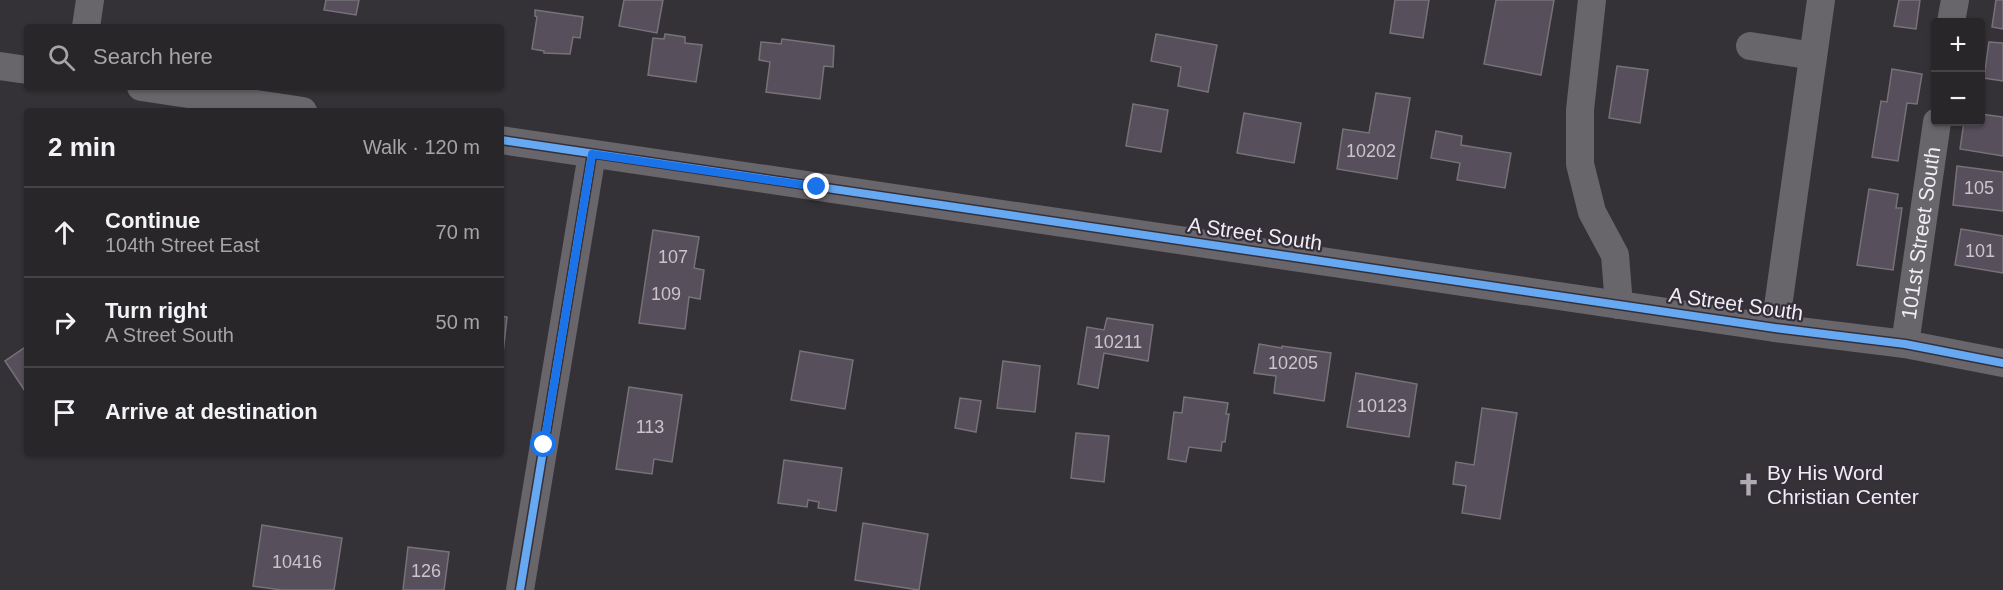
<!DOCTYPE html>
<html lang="en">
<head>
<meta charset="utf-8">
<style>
  body { margin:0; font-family:Arial,sans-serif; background:#302e31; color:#f1f3f6 }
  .controls { position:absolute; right:18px; top:18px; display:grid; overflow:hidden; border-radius:6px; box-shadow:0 2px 4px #0004 }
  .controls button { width:54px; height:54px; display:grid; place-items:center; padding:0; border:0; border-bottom:2px solid #444346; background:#282629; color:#f1f3f6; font:30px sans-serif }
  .stop { position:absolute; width:18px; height:18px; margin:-14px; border:4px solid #1a73e8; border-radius:50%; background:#fff }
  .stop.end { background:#1a73e8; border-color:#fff; box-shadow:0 2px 6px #0008 }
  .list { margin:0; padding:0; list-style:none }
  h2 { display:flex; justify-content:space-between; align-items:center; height:78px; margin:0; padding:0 24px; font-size:26px }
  h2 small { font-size:20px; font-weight:400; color:#a5a5a8 }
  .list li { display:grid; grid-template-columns:39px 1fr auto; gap:18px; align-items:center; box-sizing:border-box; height:90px; padding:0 24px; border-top:2px solid #444346 }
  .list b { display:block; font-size:22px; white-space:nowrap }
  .list p { margin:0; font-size:20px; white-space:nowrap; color:#a5a5a8 }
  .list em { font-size:20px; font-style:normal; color:#a5a5a8 }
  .icon { flex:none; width:33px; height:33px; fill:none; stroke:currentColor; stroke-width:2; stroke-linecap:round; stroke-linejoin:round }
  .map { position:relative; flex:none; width:2003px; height:590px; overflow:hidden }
  .search { position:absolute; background:#282629; box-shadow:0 2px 4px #0004; left:24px; top:24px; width:480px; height:66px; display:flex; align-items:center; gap:15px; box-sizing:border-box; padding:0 21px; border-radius:6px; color:#a5a5a8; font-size:22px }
  .panel { position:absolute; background:#282629; box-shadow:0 2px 4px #0004; left:24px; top:108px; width:480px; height:348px; border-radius:6px }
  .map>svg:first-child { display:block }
  .building { fill:#574f5c; stroke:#767378; stroke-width:1.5 }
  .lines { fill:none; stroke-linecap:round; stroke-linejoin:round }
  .minor { stroke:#68666a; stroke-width:28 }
  .cycleway-casing { stroke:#352f3a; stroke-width:11 }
  .cycleway { stroke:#66a8f1; stroke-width:8 }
  .route { stroke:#1a73e8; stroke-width:8 }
  .labels { text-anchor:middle; stroke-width:4.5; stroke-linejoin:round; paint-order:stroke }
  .number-label { font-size:18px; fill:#cac5cd }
  .street-label { font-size:21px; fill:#f0ecf3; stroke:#352f3a }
  .poi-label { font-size:21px; fill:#f0ecf3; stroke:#352f3a; text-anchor:start }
</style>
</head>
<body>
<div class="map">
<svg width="2003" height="590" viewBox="0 0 2003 590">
  <rect width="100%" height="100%" fill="#353237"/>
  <g class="building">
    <polygon points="326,0 359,0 356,15 324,10"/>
    <polygon points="624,0 663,0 657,33 619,26"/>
    <polygon points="1395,0 1429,0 1423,38 1390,33"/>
    <polygon points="1496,0 1554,0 1541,75 1484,64"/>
    <polygon points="1899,0 1920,0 1916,29 1894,26"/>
    <polygon points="1996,0 2003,0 2003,29 1992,27"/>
    <polygon points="535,10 583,17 580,38 573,37 570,54 544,53 544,51 532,49 537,17 535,16"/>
    <polygon points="665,34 685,37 685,43 702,45 696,82 648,75 653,38 664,39"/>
    <polygon points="1156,34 1217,45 1208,92 1178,86 1181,67 1151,61"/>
    <polygon points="782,39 834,46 833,67 824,66 820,99 766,92 770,62 759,60 761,42 781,44"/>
    <polygon points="1989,42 2003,43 2003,81 1984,78"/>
    <polygon points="1617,66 1648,70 1640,123 1609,118"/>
    <polygon points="1892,69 1922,74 1917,104 1907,103 1898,161 1872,157 1881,101 1887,102"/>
    <polygon points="1376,93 1410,98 1397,179 1337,169 1343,129 1369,133"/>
    <polygon points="1133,104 1168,110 1161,152 1126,146"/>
    <polygon points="1244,113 1301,123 1294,163 1237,153"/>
    <polygon points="1980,114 2003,117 2003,156 1960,149 1964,122 1980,122"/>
    <polygon points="1436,131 1462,136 1461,145 1511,153 1505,188 1457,180 1460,163 1431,158"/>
    <polygon points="1957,166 2003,172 2003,211 1953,205"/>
    <polygon points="1869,189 1898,194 1896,208 1902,208 1893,270 1857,265"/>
    <polygon points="1961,229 2003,236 2003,273 1955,265"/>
    <polygon points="653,230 699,237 694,268 704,270 700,299 689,297 685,329 639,323"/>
    <polygon points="501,316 507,317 501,371"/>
    <polygon points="1107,318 1153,325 1148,361 1104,353 1098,388 1078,384 1087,327 1104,330"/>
    <polygon points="1259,344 1282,348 1282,346 1331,353 1324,401 1274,393 1276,376 1254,373"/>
    <polygon points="27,346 27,394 5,361"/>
    <polygon points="800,351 853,360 845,409 791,400"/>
    <polygon points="1003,361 1040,366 1035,412 997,408"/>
    <polygon points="1356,373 1417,384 1409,437 1347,427"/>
    <polygon points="629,387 682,395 672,462 654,459 652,474 616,469"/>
    <polygon points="1184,397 1228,403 1226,414 1229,414 1225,442 1222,442 1221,451 1189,447 1186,462 1168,459 1174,412 1182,413"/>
    <polygon points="960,398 981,401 976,432 955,428"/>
    <polygon points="1482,408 1517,413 1500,519 1462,513 1466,486 1453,484 1456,462 1474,465"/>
    <polygon points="1076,433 1109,436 1104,482 1071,478"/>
    <polygon points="784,460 842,468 836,511 818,508 819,502 808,500 807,507 778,503"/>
    <polygon points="863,523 928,534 919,590 855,580"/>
    <polygon points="262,525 342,538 334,590 282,590 253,586"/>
    <polygon points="408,547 449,552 444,590 403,590"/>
  </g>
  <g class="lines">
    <g class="minor">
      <polyline points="1592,0 1580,110 1580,164 1592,212 1615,255 1619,305"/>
      <polyline points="1951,22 1955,0"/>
      <polyline points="86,27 90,0"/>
      <polyline points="1750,46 1813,56"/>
      <polyline points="0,66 27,70"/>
      <polyline points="141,87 303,111"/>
      <polyline points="501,140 1775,328 1905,344 2003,363"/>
      <polyline points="1775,328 1821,0"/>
      <path id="s1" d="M1905,344L1937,122"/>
      <polyline points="520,590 592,154"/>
    </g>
    <defs>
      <g id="cycleway">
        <polyline points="501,140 1775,328 1905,344 2003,363"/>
        <polyline points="520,590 592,154"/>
      </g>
    </defs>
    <use href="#cycleway" class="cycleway-casing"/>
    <use href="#cycleway" class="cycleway"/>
  </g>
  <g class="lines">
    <polyline class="route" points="544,445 592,154 817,187"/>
  </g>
  <defs>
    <symbol id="church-bare" viewBox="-9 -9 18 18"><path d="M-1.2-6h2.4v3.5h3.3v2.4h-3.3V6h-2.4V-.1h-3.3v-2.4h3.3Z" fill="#afabb1" stroke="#352f3a" stroke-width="2.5" paint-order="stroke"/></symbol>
  </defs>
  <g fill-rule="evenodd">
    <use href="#church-bare" x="1732" y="468" width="33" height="33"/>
  </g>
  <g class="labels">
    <g class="number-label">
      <text x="1371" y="157">10202</text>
      <text x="1979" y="194">105</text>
      <text x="1980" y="257">101</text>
      <text x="673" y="263">107</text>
      <text x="666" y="300">109</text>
      <text x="1118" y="348">10211</text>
      <text x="1293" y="369">10205</text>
      <text x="1382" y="412">10123</text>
      <text x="650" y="433">113</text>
      <text x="297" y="568">10416</text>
      <text x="426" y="577">126</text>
    </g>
    <g class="street-label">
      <text dy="7" stroke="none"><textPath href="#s1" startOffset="112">101st Street South</textPath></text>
      <text transform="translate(1255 234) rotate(8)" y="7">A Street South</text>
      <text transform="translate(1736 304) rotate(8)" y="7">A Street South</text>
    </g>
    <g class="poi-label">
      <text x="1767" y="480">By His Word<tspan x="1767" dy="24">Christian Center</tspan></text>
    </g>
  </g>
</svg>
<div class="controls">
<button>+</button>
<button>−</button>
</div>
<div class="stop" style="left:544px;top:445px"></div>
<div class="stop end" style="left:817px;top:187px"></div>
<div class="search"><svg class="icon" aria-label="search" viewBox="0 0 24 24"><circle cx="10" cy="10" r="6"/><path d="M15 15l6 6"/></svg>Search here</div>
<section class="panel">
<h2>2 min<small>Walk · 120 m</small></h2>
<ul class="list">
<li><svg class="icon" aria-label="ahead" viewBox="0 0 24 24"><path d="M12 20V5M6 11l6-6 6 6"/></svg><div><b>Continue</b><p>104th Street East</p></div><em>70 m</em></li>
<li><svg class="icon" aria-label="right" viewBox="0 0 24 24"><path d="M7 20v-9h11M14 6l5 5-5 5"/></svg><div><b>Turn right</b><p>A Street South</p></div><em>50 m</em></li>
<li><svg class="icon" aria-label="arrive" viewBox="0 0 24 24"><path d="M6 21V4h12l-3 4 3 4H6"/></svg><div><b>Arrive at destination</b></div></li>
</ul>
</section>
</div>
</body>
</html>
